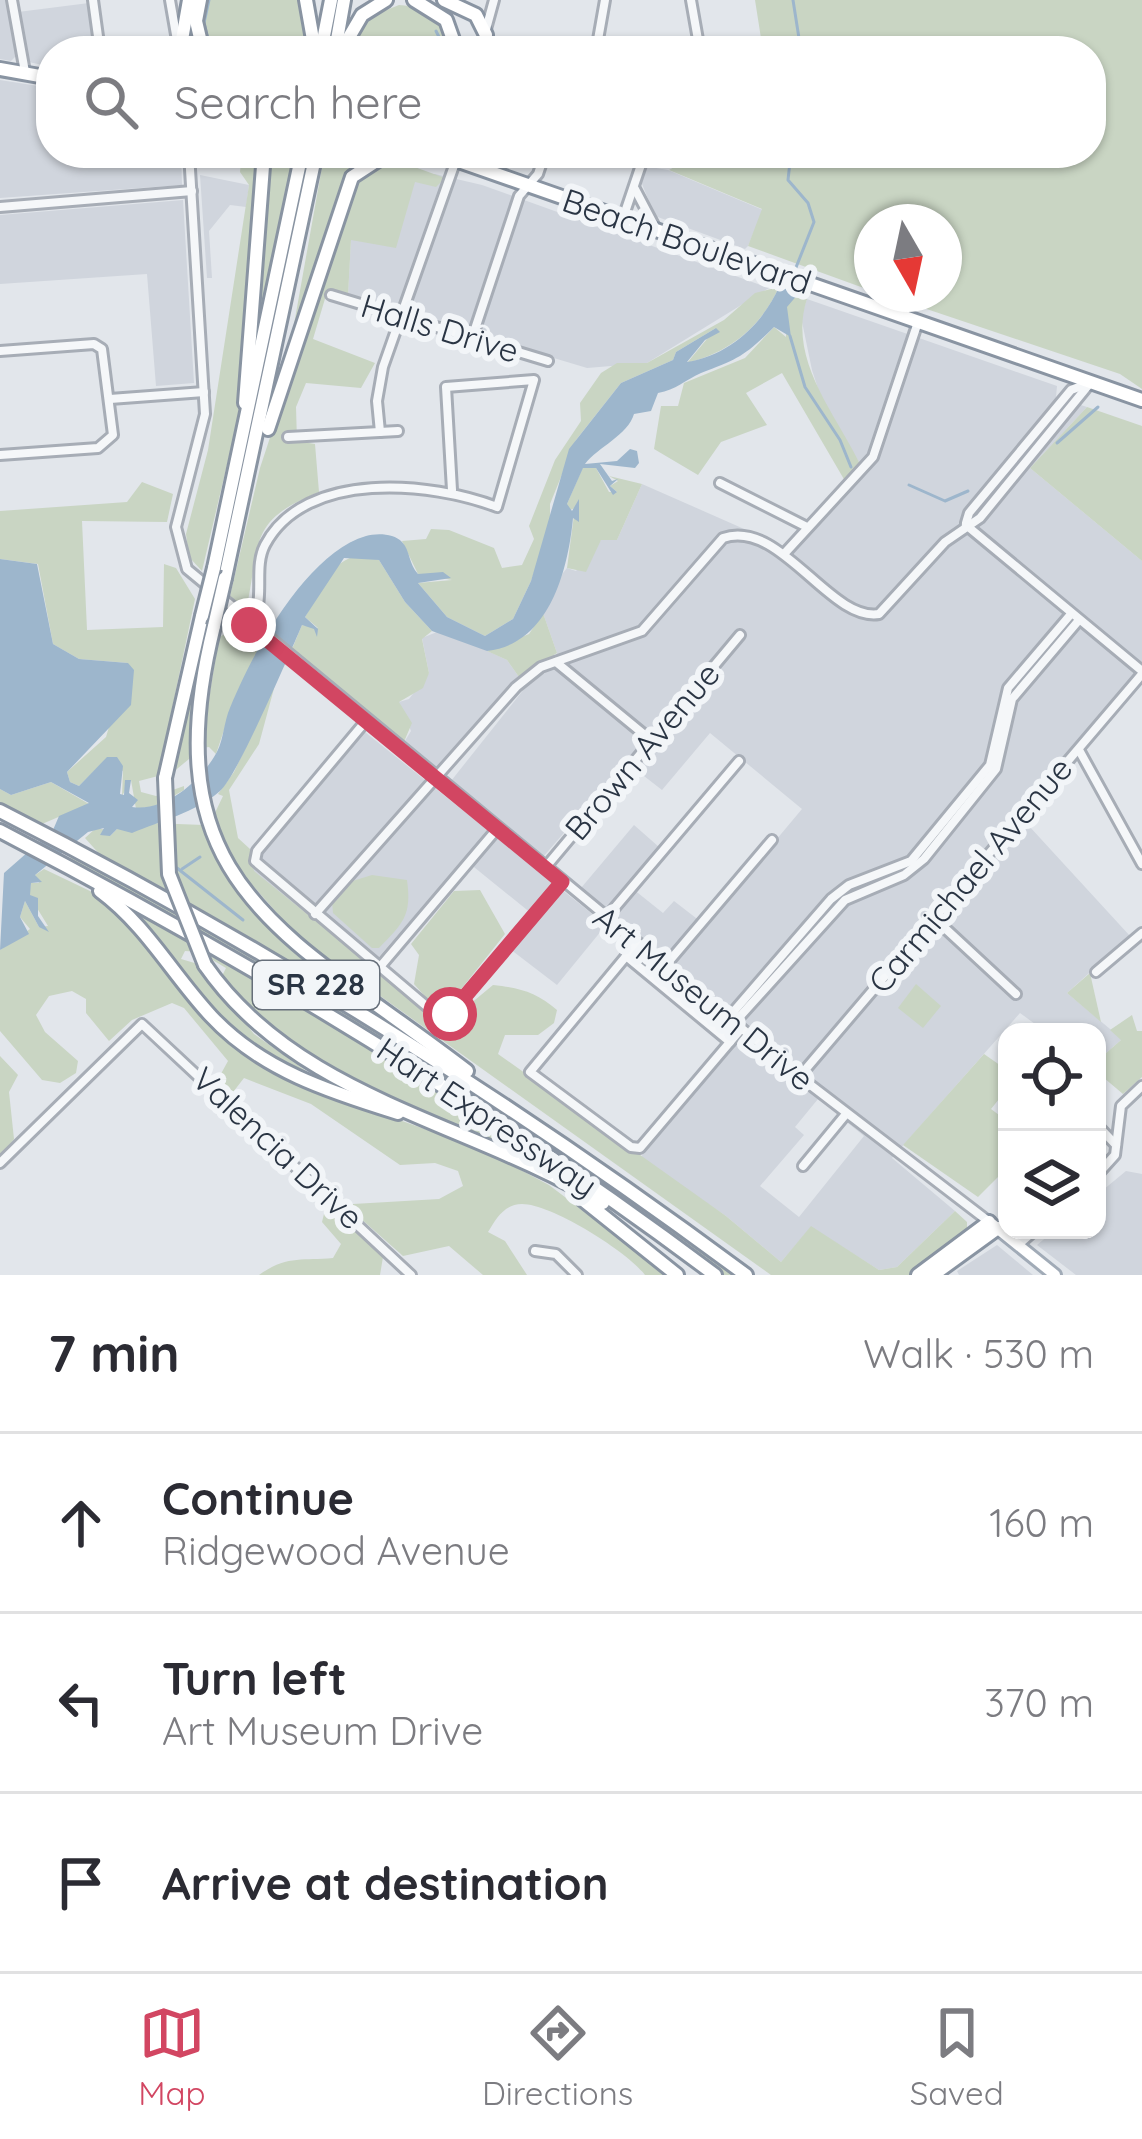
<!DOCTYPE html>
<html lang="en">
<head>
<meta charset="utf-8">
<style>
  body { margin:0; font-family:Quicksand,sans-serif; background:#f7f7f7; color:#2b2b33 }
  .controls { position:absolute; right:36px; bottom:36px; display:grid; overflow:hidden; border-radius:24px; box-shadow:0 3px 9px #0004 }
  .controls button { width:108px; height:108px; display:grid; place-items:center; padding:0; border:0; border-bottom:3px solid #e1e1e2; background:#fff; color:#2b2b33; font:60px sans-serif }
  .compass { position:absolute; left:854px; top:204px; width:108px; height:108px; border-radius:50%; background:#fff; box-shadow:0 3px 9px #0004; rotate:171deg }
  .stop { position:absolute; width:36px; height:36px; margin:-27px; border:9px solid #d24662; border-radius:50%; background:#fff }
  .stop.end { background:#d24662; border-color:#fff; box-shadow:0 3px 12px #0008 }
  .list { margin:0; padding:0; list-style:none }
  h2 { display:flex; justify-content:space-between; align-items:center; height:156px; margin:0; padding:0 48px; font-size:51px }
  h2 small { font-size:39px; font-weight:400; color:#7c7c81 }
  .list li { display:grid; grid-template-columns:78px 1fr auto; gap:36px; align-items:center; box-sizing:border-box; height:180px; padding:0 48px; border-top:3px solid #e1e1e2 }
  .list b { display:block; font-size:45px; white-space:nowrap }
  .list p { margin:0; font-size:39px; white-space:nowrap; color:#7c7c81 }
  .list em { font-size:39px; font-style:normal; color:#7c7c81 }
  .icon { flex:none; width:66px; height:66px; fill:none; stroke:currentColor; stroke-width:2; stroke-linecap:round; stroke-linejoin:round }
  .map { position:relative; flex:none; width:1142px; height:1275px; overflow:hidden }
  .search { position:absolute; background:#fff; box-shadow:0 3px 9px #0004; left:36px; right:36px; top:36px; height:132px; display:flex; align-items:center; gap:30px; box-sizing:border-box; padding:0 42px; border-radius:48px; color:#7c7c81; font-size:45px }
  .sheet { height:696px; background:#fff }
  nav { display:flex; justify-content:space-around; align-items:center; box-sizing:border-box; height:168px; border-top:3px solid #e1e1e2; background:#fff; font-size:33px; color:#7c7c81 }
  nav a { display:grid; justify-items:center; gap:6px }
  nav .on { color:#d24662 }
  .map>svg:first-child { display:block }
  .built { fill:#d0d5dd; fill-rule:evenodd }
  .green { fill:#c9d5c3 }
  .water { fill:#9db6cc }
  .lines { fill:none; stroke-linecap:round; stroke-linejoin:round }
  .stream { stroke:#9db6cc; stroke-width:3 }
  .minor-casing { stroke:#a7adb6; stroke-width:14 }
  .major-casing { stroke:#a1abb7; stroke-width:16 }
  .highway-casing { stroke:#8994a2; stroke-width:18 }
  .minor { stroke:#f5f7f9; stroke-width:8 }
  .major { stroke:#fff; stroke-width:10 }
  .highway { stroke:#fff; stroke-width:12 }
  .highway-bridge-casing { stroke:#8994a2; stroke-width:18; stroke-linecap:butt }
  .highway-bridge { stroke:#fff; stroke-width:12 }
  .route { stroke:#d24662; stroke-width:15 }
  .labels { text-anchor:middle; stroke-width:12; stroke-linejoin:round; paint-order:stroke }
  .shield { fill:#f2f5f8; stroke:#666f7a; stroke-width:3 }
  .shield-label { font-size:30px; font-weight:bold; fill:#2a3544 }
  .street-label { font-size:33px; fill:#2a3544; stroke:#f2f5f8 }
</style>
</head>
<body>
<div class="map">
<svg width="1142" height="1275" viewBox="0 0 1142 1275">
  <rect width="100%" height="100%" fill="#e2e6eb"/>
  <g class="built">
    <polygon points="0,0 9,0 18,54 11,61 0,59"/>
    <polygon points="89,3 98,51 51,51 51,67 29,62 18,12"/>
    <polygon points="172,36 175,51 104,51 104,50"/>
    <polygon points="0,80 51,88 51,153 181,153 182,185 0,198"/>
    <polygon points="644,166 668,170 763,210 748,246 745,249 655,216 640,179"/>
    <polygon points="435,174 482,185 769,288 647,363 587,368 348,296 351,239 371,178"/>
    <polygon points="200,175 249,185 246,207 230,205 209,231 212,278 207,278"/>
    <polygon points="183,200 194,383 156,386 147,274 0,284 0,215"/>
    <path d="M807,299L1057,386L1056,397L1087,407L1030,468L1142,561V667L1018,814L1130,936L1067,993L1122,1039L1097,1061V1032H1046L1020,1013L892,1158L955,1211L897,1267L879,1270L811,1227L781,1262L726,1216L640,1158L748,1028L581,888L634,825L659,847L628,885L663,913L674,901L705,925L802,809L710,733L662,790L635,769L683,712L674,706L543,857L451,781L528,684L545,673L557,653L543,613L563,573L567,568L576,571L601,540H617L642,484L783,546L860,464L823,404L812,370L801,317ZM818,1099L864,1136L799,1217L760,1186L804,1135L795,1127Z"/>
    <polygon points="442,630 507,660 519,677 438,770 403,744 411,731 399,702 409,699 429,673 422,638"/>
    <polygon points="355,724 606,925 557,985 510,949 537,918 464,859 371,966 253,871 250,849"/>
    <polygon points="1126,1171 1142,1174 1142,1275 1076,1275 1037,1245 1055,1230 1097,1230 1097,1195"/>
    <polygon points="997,1245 1033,1275 959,1275 957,1271"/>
  </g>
  <g class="green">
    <polygon points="204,0 301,0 311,51 207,51 200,27"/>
    <polygon points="755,0 1142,0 1142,389 1120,374 882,294 944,294 944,222 872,222 872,291 748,246 762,209 669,170 699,153 1091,153 1091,51 763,51"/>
    <path d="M399,5C430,7 443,23 453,51H346L367,18Z"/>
    <polygon points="242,153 259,153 245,388 202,571 189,557 186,534 208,450 249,185 240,172"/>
    <polygon points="267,153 293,153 260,335 257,334"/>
    <polygon points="332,153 378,155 355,170 288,358 324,156"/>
    <path d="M381,163L409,165L445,178L436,187L415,182L396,248L351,240L348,296L327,292L313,339L375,363L361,388L306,383L296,407L297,441L315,444L319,492C251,520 260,538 248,601L240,605L230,596L260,468L354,182Z"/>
    <path d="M779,287C761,327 730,352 687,363L716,328L676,352L673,360L621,383L576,440L550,504V528L531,581L513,619L485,636L447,617L418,583L452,580L418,574L402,541L426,539L431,529L449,530L494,548L502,568L522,565L534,539L529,526L555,460L581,421L580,403L601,373L617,363H647L724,320L755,293Z"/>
    <path d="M799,293L807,299C787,359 836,414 860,464L845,481L782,373L746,393L767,425L721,442L698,475L654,449L661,406H678L684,383L745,358L774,327L786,337L787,304Z"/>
    <polygon points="1087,407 1142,426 1142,561 1030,468"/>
    <polygon points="583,467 596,468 609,492 617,492 610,486 618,481 609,476 642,484 617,540 601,540 586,572 567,568 575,508 568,511 567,504"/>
    <polygon points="142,482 173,494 167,522 82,521 87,630 163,627 164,564 176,568 195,599 158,776 139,781 141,792 156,796 184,786 184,790 156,806 136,809 131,780 122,796 123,771 104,761 79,786 70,782 67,772 106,737 128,663 79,659 53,644 38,564 0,559 0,511 127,502"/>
    <path d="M361,555L379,560L405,602L432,631L422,639L429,673L423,688L399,702L412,723L403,744L292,649L302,625L318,628L305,617C321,592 328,560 361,555Z"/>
    <polygon points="543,613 557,653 519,677 507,660 487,651 529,634"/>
    <polygon points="237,628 263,646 235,697 216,754 209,747 201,748 219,637"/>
    <polygon points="193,677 189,759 172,773"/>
    <path d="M276,681L259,744L229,790L238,838L250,849L254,871L438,1020L452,1019L493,985C520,988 536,992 557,1010L554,1023L538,1035H505L498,1054L726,1216L781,1262L811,1226L879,1270L897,1267L955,1211L967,1222V1231L913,1275H771L299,938L239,870L213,817L223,796L218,794L234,772Z"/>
    <polygon points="51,782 89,804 42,824 0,802 0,789 11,795"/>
    <path d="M151,823L204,825C237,916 310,960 384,1017L102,857L85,838L96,828L108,830L110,836L117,829Z"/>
    <path d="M73,856C306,978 523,1121 736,1275H724C515,1121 297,983 67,860Z"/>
    <path d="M44,869L90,891L126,920L209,1021L329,1095L481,1149L549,1185L668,1275H645C628,1252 552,1204 522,1204C504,1204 496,1219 488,1232L505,1241L527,1275H483L449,1246L403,1256L351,1210L353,1204L439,1199L463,1186L458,1171L435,1163L400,1165L311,1104L244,1078L230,1096L217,1081L228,1061L184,1008L172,1003L132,1020L109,1041L86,1013V999L72,991L49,996L36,1015L45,1032L78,1061L76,1073L60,1083L42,1080L0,1031V950L30,929L20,917L25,901L39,927L48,926L29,895L31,883H39L35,875Z"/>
    <path d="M372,875L407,880C412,916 403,923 379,948H372L333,913L332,902L346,883Z"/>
    <polygon points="480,890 505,934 454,998 444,1004 429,1001 414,984 419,955 411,944 454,891"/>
    <path d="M140,914L320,1017L545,1163L327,1068L270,1030L221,978L226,968L199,952L185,951L181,959L198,964L254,1034L309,1073C263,1080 154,953 140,914Z"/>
    <polygon points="1090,973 1101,1022 1067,993"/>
    <polygon points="916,984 941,1006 923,1028 898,1008"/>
    <polygon points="1132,1015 1137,1031 1142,1031 1142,1077 1123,1094 1097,1072 1097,1061 1121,1040 1110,1030"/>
    <polygon points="984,1054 1004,1068 1007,1089 991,1109 1007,1121 1007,1168 978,1197 903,1145"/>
    <polygon points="0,1056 18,1075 9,1092 14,1139 0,1157"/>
    <path d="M336,1212L383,1257L380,1275H259C287,1255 302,1261 333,1258L341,1244L322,1222L324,1214Z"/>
  </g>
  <path class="water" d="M779,287L799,293L787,307L791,337L774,327C745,356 738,359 701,373C685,380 676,390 658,393L651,411L634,414C628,435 598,447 585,464L617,461L630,449L637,451L639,463L635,468L600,464L612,481L618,479L610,486L617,492L613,495L596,468H583L567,504L572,511L579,499V522L573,518C568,571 549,644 487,651L432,631L405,602L379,560L344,558L305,617L318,629L317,637L314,629L302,625C290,653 237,777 220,791C195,813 160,821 132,833L117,829L110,836L100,835L104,828L88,832L35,875L42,882L31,883L30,895L38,898V916L49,932L39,927L25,901L20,917L29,934L0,950L4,873L53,830L59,816L89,803L51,782L11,795L0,789V559L37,564L53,644L79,659L128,663L134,670L131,705L67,772L70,782L79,786L107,757H117L123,766L120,794L124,795L125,780H131L129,793L138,800L132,807C164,812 198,783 214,757C223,744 223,728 228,713C250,656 306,553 366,536C376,533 394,533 402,542C410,550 409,565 418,574L443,572L451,578L418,583L447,617L485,636L513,619L531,581L569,449L621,383L673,360L676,352L716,328L720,332L705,340L687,362C729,355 762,325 779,287Z"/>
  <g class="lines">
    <g class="stream">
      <polyline points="209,0 204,23 211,51"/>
      <polyline points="793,0 801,51"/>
      <polyline points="436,31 446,51"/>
      <polyline points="791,153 788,180 808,203 814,222 793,275"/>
      <polyline points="790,336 805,387 840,440 851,467"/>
      <polyline points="1057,443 1098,407"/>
      <polyline points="909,485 945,501 968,491"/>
      <polyline points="177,868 243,920"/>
      <polyline points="182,869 200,857"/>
    </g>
    <defs>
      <g id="minor">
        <polyline points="12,0 25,72"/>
        <polyline points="93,0 100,51"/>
        <polyline points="170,0 178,46"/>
        <polyline points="691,0 700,51"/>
        <polyline points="480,51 494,0"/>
        <polyline points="596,51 605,0"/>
        <polyline points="189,153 205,414 176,527 187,569 804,1080 988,1221"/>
        <polyline points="635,189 656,229"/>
        <polyline points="0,207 192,191"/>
        <polyline points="623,218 645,153"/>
        <polyline points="331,295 548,361"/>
        <polyline points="472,338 519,196 538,174 545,153"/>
        <polyline points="0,351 94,344 102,349 113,435 98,448 0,455"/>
        <polyline points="110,399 204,392"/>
        <polyline points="380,432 377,401 383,367 456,160"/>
        <polyline points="288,437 398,431"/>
        <polyline points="720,483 807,527"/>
        <polyline points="966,523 969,513 1071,390 1089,383"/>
        <polyline points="966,525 1142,671"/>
        <polyline points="784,554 873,457 918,322"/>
        <path d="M249,625C268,603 252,570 265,545C305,469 432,482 497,507L534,380L446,387L452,490"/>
        <polyline points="556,662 652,741"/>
        <polyline points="365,722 257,851 255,861 437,1015 450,1014 562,882"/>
        <polyline points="1079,750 1142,864"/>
        <polyline points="545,868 740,635"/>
        <path d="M315,914L516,687L541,667L642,631L723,538C780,518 830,622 879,614L945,542L980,518L1091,382"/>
        <polyline points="606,918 739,761"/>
        <polyline points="934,918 1016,994"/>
        <polyline points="637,943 530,1072 631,1147 640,1148 741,1029"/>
        <polyline points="626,956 730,1042"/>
        <polyline points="665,966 772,840"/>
        <polyline points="379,968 497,829"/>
        <polyline points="1096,972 1142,933"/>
        <polyline points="728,1018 831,899 849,885 911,861 990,765 1008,688 1071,614"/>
        <polyline points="734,1023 845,900 904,875 924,859 996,769 1012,699 1079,620"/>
        <polyline points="799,1077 1142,674"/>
        <polyline points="1097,1125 1116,1145"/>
        <polyline points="0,1163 142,1024 411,1275"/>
        <polyline points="803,1166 846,1114"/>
        <polyline points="1097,1175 1115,1155 1121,1106 1142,1086"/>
        <polyline points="1018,1245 1035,1230"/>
        <polyline points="535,1251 556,1254 577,1275"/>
      </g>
      <polyline id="major" points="992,1224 1055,1275"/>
      <g id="highway">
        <polyline points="200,0 196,21 203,51"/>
        <polyline points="306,0 315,51"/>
        <polyline points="414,0 446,20 457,51"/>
        <polyline points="444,0 476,15 486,35"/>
        <polyline points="180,51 189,0"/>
        <polyline points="321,51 331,0"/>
        <polyline points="335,51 344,0"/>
        <polyline points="341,51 362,15 386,0"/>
        <polyline points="0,69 51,78"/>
        <polyline points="436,153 1142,400"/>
        <polyline points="245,403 264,153"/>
        <polyline points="268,429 352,177 381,158 443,156"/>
        <polyline points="214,568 302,153"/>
        <polyline points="225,578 316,153"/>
        <path d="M214,626C149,887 287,933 467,1071"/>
        <polyline points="165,778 202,616"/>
        <path d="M0,811C262,944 510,1100 746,1275"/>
        <path d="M0,831C250,961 490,1106 715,1275"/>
        <path d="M100,891C147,926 172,974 211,1016C261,1070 330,1092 398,1113"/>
        <path d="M205,965C298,1099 470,1122 603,1203"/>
        <polyline points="582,1199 677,1275"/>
        <polyline points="918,1275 989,1222"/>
        <polyline points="933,1275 998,1228"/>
      </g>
    </defs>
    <use href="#minor" class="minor-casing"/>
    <use href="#major" class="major-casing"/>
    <use href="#highway" class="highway-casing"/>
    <use href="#minor" class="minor"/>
    <use href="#major" class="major"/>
    <use href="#highway" class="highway"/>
    <defs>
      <g id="highway-bridge">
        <polyline points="202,616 214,568"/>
        <polyline points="214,626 225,578"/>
        <polyline points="165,778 169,874 205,965"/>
      </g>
    </defs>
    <use href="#highway-bridge" class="highway-bridge-casing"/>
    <use href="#highway-bridge" class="highway-bridge"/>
  </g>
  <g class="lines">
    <polyline class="route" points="249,625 562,882 450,1014"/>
  </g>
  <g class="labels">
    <rect class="shield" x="253" y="961" width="126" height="48" rx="9"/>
    <g class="shield-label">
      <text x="316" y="995">SR 228</text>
    </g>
    <g class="street-label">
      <text transform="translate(687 241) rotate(19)" y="12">Beach Boulevard</text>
      <text transform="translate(440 328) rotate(17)" y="12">Halls Drive</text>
      <text transform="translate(642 751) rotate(-50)" y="12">Brown Avenue</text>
      <text transform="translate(970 875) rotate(-50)" y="12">Carmichael Avenue</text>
      <text transform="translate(704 998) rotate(39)" y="12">Art Museum Drive</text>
      <text transform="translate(487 1117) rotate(34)" y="12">Hart Expressway</text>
      <text transform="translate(278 1148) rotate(43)" y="12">Valencia Drive</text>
    </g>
  </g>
</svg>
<div class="controls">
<button><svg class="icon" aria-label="locate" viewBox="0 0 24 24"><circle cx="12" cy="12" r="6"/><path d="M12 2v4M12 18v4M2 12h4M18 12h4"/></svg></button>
<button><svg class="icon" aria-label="layers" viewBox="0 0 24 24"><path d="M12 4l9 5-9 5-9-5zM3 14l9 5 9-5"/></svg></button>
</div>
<svg class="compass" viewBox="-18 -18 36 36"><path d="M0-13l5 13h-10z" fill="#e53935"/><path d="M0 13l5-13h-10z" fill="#7c7c81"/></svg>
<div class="stop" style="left:450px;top:1014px"></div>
<div class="stop end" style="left:249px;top:625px"></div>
<div class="search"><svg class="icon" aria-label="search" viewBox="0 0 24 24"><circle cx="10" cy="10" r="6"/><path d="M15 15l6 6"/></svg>Search here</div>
</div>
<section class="sheet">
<h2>7 min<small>Walk · 530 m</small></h2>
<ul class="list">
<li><svg class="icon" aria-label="ahead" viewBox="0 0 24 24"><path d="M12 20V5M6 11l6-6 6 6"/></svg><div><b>Continue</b><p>Ridgewood Avenue</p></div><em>160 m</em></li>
<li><svg class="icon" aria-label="left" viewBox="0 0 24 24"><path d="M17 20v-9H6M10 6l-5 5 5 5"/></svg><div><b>Turn left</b><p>Art Museum Drive</p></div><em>370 m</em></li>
<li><svg class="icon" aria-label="arrive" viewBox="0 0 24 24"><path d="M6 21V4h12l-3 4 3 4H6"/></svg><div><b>Arrive at destination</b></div></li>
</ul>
</section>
<nav>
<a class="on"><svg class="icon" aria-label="map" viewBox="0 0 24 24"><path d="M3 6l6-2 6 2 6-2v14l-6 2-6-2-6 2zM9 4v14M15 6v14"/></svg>Map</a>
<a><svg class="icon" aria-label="directions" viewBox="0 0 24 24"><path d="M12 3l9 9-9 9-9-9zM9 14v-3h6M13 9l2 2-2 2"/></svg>Directions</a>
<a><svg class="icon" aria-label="saved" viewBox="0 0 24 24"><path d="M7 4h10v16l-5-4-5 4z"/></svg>Saved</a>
</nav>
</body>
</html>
